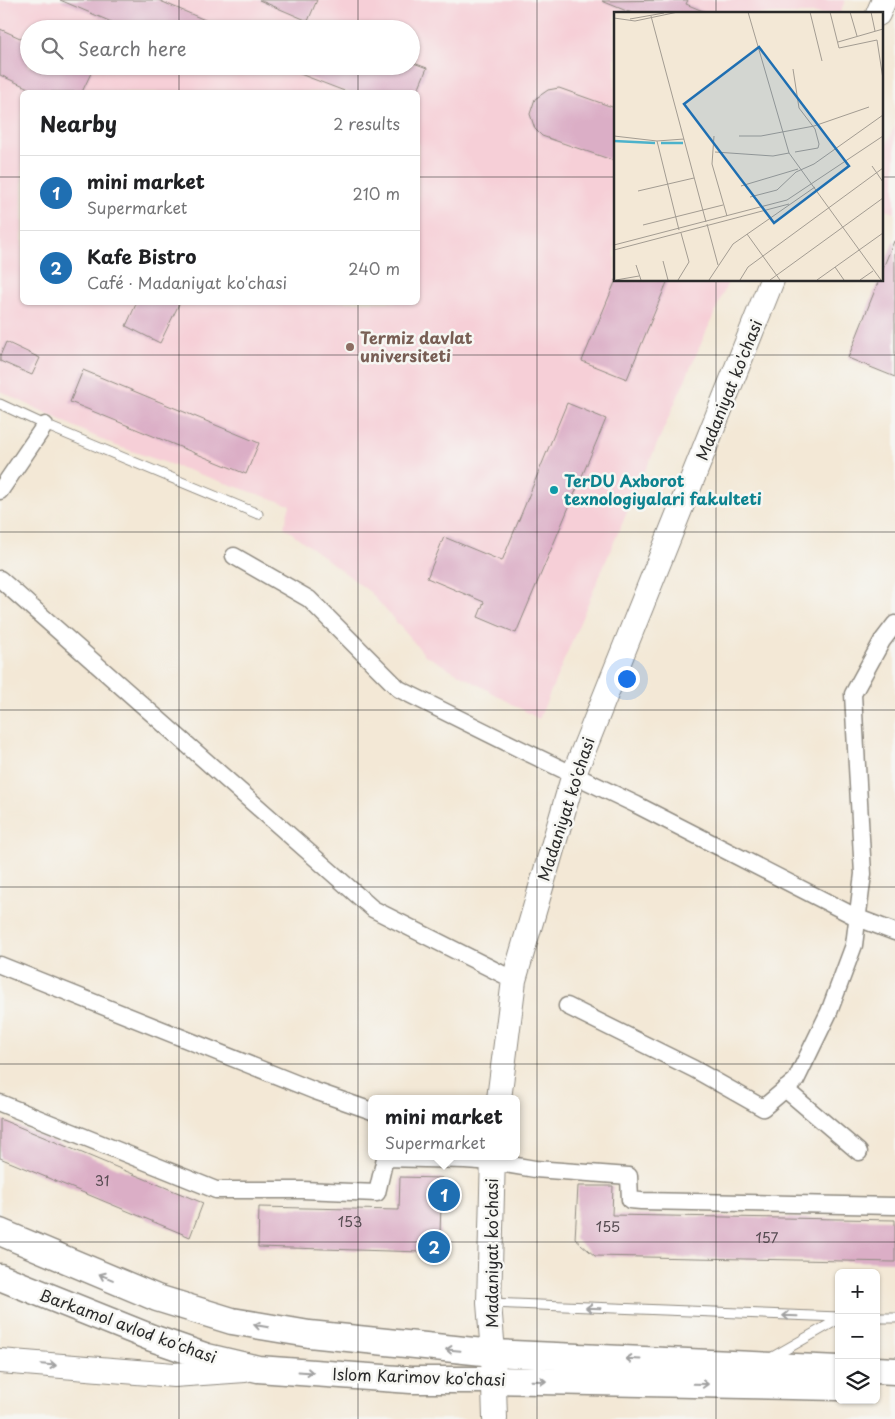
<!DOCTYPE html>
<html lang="en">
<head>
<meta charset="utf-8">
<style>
  body { margin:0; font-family:"Playpen Sans",sans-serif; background:#f6f6f6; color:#202124 }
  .controls { position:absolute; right:15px; bottom:15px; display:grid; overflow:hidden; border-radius:8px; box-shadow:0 1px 4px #0004 }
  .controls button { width:45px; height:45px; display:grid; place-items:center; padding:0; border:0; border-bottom:1px solid #e0e0e0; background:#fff; color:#202124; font:25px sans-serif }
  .you { position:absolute; left:626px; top:678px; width:18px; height:18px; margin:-12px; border:4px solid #fff; border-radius:50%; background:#1a73e8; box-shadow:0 0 0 8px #1a73e833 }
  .badge { display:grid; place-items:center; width:32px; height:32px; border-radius:50%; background:#1f6fb2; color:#fff; font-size:16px; font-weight:700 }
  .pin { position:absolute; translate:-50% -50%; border:2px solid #fff; box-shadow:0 1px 5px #0006 }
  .popup { position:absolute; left:368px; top:1095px; width:152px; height:65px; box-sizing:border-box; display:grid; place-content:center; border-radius:8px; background:#fff; filter:drop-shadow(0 1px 4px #0005); font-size:16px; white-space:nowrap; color:#757577 }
  .popup b { font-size:19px; color:#202124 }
  .popup::after { content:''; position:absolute; left:50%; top:100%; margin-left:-10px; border:10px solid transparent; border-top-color:#fff }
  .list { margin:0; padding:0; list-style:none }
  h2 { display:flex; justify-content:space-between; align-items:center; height:65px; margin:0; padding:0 20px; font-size:21px }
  h2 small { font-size:16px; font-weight:400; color:#757577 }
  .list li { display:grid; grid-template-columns:32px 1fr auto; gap:15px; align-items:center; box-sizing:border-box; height:75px; padding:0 20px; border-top:1px solid #e0e0e0 }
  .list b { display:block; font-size:19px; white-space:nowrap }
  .list p { margin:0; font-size:16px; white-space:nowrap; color:#757577 }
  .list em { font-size:16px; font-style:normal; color:#757577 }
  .icon { flex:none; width:28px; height:28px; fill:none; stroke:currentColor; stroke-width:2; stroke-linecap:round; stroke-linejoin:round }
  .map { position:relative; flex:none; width:895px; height:1419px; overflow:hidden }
  .search { position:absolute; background:#fff; box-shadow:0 1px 4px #0004; left:20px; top:20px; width:400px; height:55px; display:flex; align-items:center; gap:12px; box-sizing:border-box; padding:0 18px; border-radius:28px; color:#757577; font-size:19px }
  .panel { position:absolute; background:#fff; box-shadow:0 1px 4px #0004; left:20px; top:90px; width:400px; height:215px; border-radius:8px }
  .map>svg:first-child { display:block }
  .built { fill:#f6cfd7; fill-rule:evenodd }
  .building { fill:#dbaec6 }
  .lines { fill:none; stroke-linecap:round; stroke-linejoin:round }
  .lane-casing { stroke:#8f8a80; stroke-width:11 }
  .street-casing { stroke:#8f8a80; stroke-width:19 }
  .secondary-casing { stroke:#8f8a80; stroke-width:26 }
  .primary-casing { stroke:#8f8a80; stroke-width:29 }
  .lane { stroke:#fff; stroke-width:9 }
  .street { stroke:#fff; stroke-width:16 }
  .secondary { stroke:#fff; stroke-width:24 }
  .primary { stroke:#fff; stroke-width:26 }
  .oneway { stroke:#a0a0a0 }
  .grid { fill:none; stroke:#2b2b2b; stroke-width:1; stroke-opacity:0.55 }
  .education-dot { fill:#8d6e63; stroke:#f6f6f2; stroke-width:2 }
  .culture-dot { fill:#0f9aa8; stroke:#f6f6f2; stroke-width:2 }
  .labels { text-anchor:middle; stroke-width:5; stroke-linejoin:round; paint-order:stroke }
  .number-label { font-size:14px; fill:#574c52 }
  .education-label { font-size:16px; font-weight:bold; fill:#785e54; stroke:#f6f6f2; text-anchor:start }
  .street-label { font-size:16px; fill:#2b2b2b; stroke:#f6f6f2 }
  .culture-label { font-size:16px; font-weight:bold; fill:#0d838f; stroke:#f6f6f2; text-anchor:start }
  .inset-river { fill:none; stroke:#4cb2cb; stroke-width:2.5 }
  .inset-road { fill:none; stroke:#a39c92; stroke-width:1 }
  .view { fill:#1f6fb2; fill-opacity:0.15; stroke:#1f6fb2; stroke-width:2.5 }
  .inset-edge { fill:none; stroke:#2b2b2b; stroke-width:2.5 }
</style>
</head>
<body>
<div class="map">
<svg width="895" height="1419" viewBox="0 0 895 1419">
  <rect width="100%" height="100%" fill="#f6f6f2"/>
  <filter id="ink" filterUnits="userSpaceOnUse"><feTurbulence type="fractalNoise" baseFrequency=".02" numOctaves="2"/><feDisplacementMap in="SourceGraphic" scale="10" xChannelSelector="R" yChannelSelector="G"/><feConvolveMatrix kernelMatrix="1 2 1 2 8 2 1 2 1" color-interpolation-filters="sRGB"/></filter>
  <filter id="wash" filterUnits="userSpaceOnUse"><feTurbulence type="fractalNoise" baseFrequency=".0096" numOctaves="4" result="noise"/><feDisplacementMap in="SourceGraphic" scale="20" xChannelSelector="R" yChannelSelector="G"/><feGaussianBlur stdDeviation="1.12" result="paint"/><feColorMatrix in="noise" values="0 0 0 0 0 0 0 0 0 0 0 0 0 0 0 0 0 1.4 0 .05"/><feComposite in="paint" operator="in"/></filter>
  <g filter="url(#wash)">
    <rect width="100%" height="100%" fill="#f3e8d6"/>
    <g class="built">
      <path d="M0,0H845L840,14H615V280H729L614,542L539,719L425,655L370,592L284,527L290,505L111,444L0,391ZM29,29H411V66H29ZM22,92H418V302H22Z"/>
      <polygon points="895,126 895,213 881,208 881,155"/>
    </g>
    <g id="blocks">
      <g class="building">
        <polygon points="60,0 158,0 226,29 128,29"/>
        <polygon points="259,0 317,0 308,21"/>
        <polygon points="688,0 686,4 710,14 634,14 602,1"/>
        <polygon points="0,29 29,42 29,66 81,66 92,71 82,92 37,92 0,75"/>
        <polygon points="411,62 427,68 417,92 347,92 282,67 411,66"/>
        <polygon points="559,88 615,108 615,161 542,136 535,129 530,114 535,99 548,90"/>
        <polygon points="894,241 895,241 895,377 848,358 879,280 881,280 881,273"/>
        <polygon points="616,280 668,280 627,379 582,361"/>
        <polygon points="137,302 180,302 160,343 126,326"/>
        <polygon points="6,342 40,358 32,375 0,361 0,356"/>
        <polygon points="83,370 259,443 246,474 70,402"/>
        <polygon points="567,403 606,419 516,633 478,617 484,602 427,578 444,537 502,561"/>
        <polygon points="0,1119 203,1203 190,1237 0,1158"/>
        <polygon points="400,1177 442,1178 440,1233 422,1252 258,1247 259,1207 399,1210"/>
        <polygon points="578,1186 613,1186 612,1215 895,1220 895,1262 595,1256 575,1239"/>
      </g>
    </g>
  </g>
  <g filter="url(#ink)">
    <use href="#blocks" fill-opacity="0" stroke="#8f8a80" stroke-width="1"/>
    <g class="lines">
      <defs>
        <g id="lane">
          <polyline points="0,404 45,425 258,514"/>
          <polyline points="489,1303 839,1317"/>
          <polyline points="876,1318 895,1318"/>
          <polyline points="769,1359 839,1319"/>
        </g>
        <g id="street">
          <polyline points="0,491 45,425"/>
          <polyline points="234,556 309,599 399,689 522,750 637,805 858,918 895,932"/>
          <polyline points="0,579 373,909 514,980"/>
          <polyline points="0,965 315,1091 372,1111"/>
          <polyline points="567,1006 694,1069 763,1108 796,1080 829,1012 854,945 863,874 853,694 882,641 895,624"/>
          <polyline points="785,1089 859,1152"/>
          <polyline points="0,1103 216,1190 302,1190 377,1193 385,1158 465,1160 493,1162 535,1169 629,1176 630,1200 641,1201 895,1206"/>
        </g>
        <g id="secondary">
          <polyline points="878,14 884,0"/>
          <polyline points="499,1099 514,980 574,774 772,280"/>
          <polyline points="493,1156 489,1303 493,1353 495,1419"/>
          <polyline points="0,1361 174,1375 245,1370"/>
        </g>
        <g id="primary">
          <polyline points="0,1232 157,1298 232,1321 309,1334 493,1353 839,1369"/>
          <polyline points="0,1277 152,1338 207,1357 258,1369 411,1380 494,1380 839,1387"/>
          <polyline points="876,1370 895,1371"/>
        </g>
      </defs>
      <use href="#lane" class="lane-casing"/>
      <use href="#street" class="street-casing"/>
      <use href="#secondary" class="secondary-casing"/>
      <use href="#primary" class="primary-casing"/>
      <use href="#lane" class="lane"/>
      <use href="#street" class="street"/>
      <use href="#secondary" class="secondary"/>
      <use href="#primary" class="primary"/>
    </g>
    <defs><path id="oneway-shaft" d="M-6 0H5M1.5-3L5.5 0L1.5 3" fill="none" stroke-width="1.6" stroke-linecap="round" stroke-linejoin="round" transform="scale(1.25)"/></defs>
    <g class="oneway">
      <use href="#oneway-shaft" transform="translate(106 1277) rotate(-157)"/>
      <use href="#oneway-shaft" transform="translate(593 1308) rotate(-178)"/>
      <use href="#oneway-shaft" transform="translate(790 1316) rotate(-178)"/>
      <use href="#oneway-shaft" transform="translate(261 1326) rotate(-170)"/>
      <use href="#oneway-shaft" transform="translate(453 1350) rotate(-175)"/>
      <use href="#oneway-shaft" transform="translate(633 1359) rotate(-177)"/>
      <use href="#oneway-shaft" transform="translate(49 1365) rotate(5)"/>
      <use href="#oneway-shaft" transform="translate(306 1372) rotate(4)"/>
      <use href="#oneway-shaft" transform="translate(539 1381) rotate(1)"/>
      <use href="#oneway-shaft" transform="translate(701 1384) rotate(1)"/>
    </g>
  </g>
  <path class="grid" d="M179,0V29M358,0V29M537,0V1419M716,0V14M179,66V92M358,66V92M0,177H22M418,177H615M881,177H895M716,280V1419M179,302V1419M358,302V1419M0,355H895M0,532H895M0,710H895M0,887H895M0,1064H895M0,1242H895"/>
  <circle class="education-dot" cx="350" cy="347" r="5"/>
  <circle class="culture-dot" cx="554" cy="490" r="5"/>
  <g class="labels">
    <g class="number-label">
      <text x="102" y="1186">31</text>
      <text x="350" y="1227">153</text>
      <text x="608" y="1232">155</text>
      <text x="767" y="1243">157</text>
    </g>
    <g class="education-label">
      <text x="360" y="344">Termiz davlat<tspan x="360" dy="18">universiteti</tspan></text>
    </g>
    <g class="street-label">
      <text transform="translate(729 390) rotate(-68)" y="6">Madaniyat ko'chasi</text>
      <text transform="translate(566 809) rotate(-72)" y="6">Madaniyat ko'chasi</text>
      <text transform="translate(492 1253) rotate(-90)" y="6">Madaniyat ko'chasi</text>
      <text transform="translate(128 1326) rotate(20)" y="6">Barkamol avlod ko'chasi</text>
      <text transform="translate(419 1377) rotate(2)" y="6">Islom Karimov ko'chasi</text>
    </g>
    <g class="culture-label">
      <text x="564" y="487">TerDU Axborot<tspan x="564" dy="18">texnologiyalari fakulteti</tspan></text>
    </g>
  </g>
  <g transform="translate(614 12)">
    <rect width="269" height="269" fill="#f3e8d6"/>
    <path class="inset-river" d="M0,129L41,131M47,131H69"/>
    <path class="inset-road" d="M134,0L175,141L267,268M196,0L208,49M216,0L225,36L263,28L269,67M236,0L243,24M257,0L261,19M37,4L92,210M0,6L21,9L64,0M16,7L50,1M224,30L269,17M179,57L185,96L201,117L205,132L204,136L181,140M0,124L43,129L70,127M100,124L98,152L113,204M125,124H147L200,114L255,95M43,129L65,218M101,140L159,144L175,141M258,154L269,170M127,174L184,157M24,179L80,166M136,185L163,178L182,160L200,152L269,103M93,212L104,253M29,213L109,193M133,222L166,268M0,233L173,188L269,124M0,238L175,192M49,249L54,268M22,253L27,268M221,255L230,268M2,268L25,264M64,268L75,250L67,221M95,268L119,232L201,175M126,268L134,255L269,156M156,268L269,186M203,268L269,221M246,268L259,259"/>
    <path class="view" d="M145,35L235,154L160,211L70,92Z"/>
    <rect width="269" height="269" class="inset-edge"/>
  </g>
</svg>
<div class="controls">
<button>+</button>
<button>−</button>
<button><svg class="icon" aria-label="layers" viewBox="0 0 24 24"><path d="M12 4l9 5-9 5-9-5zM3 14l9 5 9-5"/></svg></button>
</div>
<div class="you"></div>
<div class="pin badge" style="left:444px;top:1195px">1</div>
<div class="popup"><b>mini market</b>Supermarket</div>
<div class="pin badge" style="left:434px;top:1247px">2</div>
<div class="search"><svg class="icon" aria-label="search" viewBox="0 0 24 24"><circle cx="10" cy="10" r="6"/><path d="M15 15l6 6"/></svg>Search here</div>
<section class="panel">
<h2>Nearby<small>2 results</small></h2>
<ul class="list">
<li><span class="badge">1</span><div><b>mini market</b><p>Supermarket</p></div><em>210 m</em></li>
<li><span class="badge">2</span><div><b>Kafe Bistro</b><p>Café · Madaniyat ko'chasi</p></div><em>240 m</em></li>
</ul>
</section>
</div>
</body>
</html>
